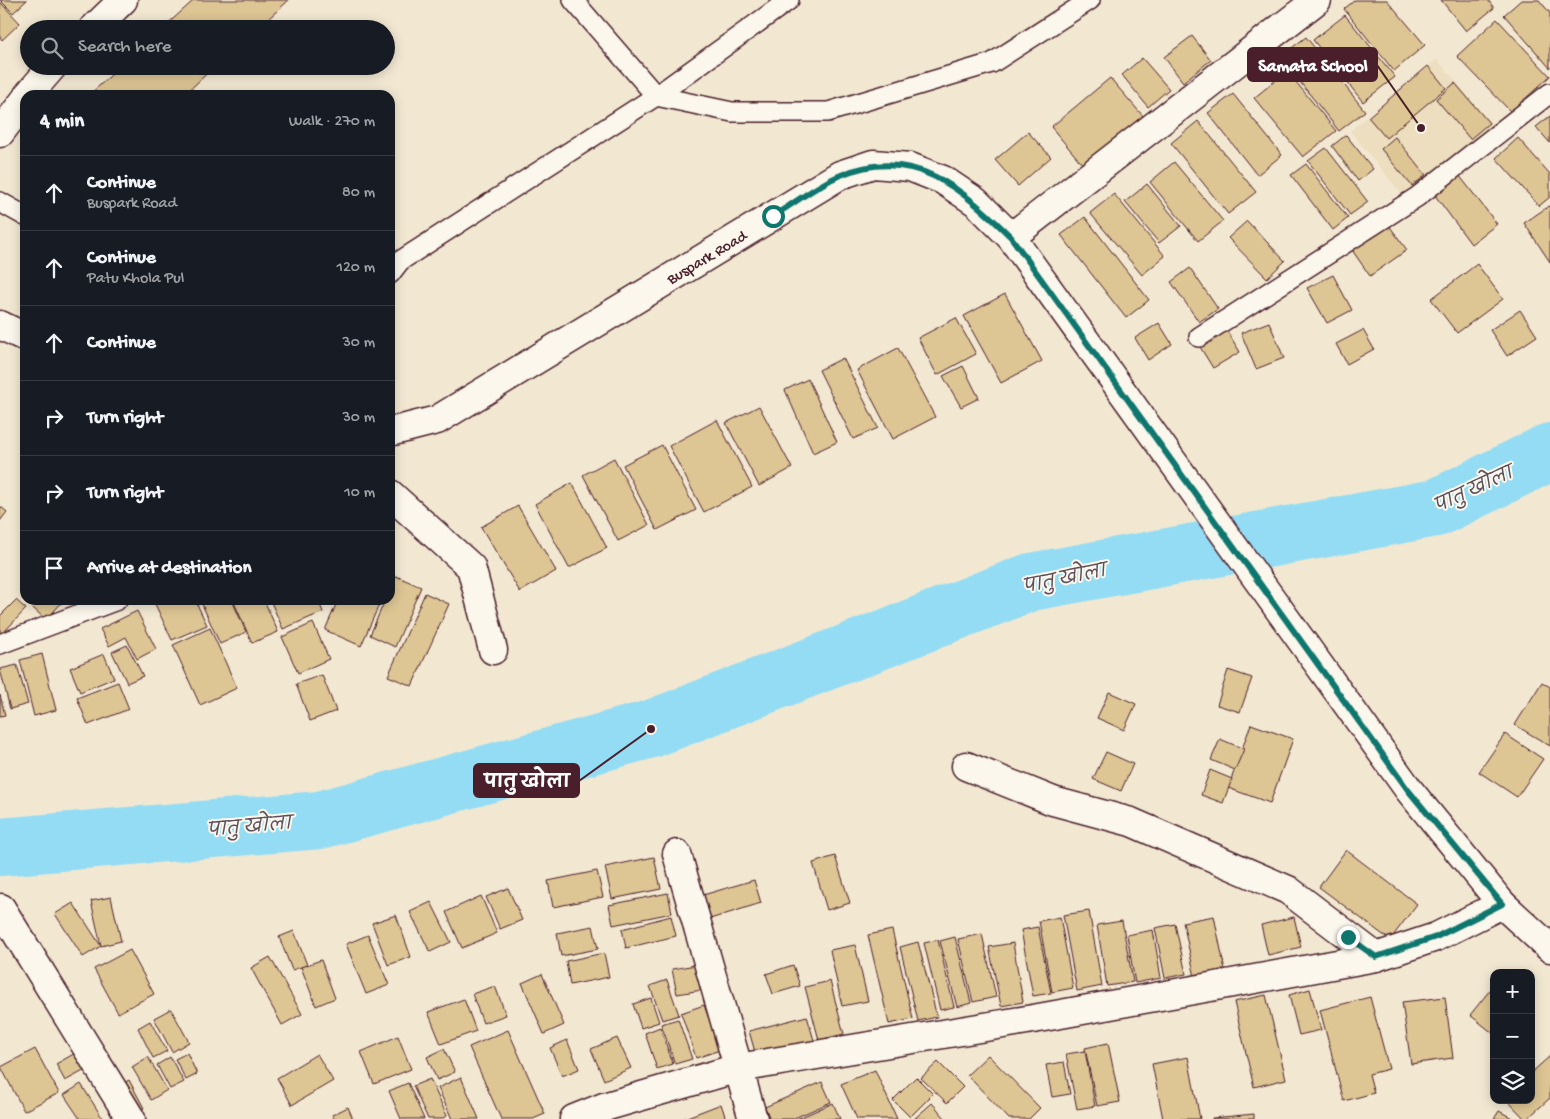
<!DOCTYPE html>
<html lang="en">
<head>
<meta charset="utf-8">
<style>
  body { margin:0; font-family:"Gochi Hand","Playpen Sans Deva",sans-serif; background:#242831; color:#f1f3f6 }
  .controls { position:absolute; right:15px; bottom:15px; display:grid; overflow:hidden; border-radius:10px; box-shadow:0 2px 12px #0003 }
  .controls button { width:45px; height:45px; display:grid; place-items:center; padding:0; border:0; border-bottom:1px solid #363941; background:#171b24; color:#f1f3f6; font:25px sans-serif }
  .stop { position:absolute; width:15px; height:15px; margin:-11px; border:4px solid #0f766e; border-radius:50%; background:#fff }
  .stop.end { background:#0f766e; border-color:#fff; box-shadow:0 1px 5px #0008 }
  .list { margin:0; padding:0; list-style:none }
  h2 { display:flex; justify-content:space-between; align-items:center; height:65px; margin:0; padding:0 20px; font-size:21px }
  h2 small { font-size:16px; font-weight:400; color:#9ea1a6 }
  .list li { display:grid; grid-template-columns:32px 1fr auto; gap:15px; align-items:center; box-sizing:border-box; height:75px; padding:0 20px; border-top:1px solid #363941 }
  .list b { display:block; font-size:19px; white-space:nowrap }
  .list p { margin:0; font-size:16px; white-space:nowrap; color:#9ea1a6 }
  .list em { font-size:16px; font-style:normal; color:#9ea1a6 }
  .icon { flex:none; width:28px; height:28px; fill:none; stroke:currentColor; stroke-width:2; stroke-linecap:round; stroke-linejoin:round }
  .map { position:relative; flex:none; width:1550px; height:1119px; overflow:hidden }
  .search { position:absolute; background:#171b24; box-shadow:0 2px 12px #0003; left:20px; top:20px; width:375px; height:55px; display:flex; align-items:center; gap:12px; box-sizing:border-box; padding:0 18px; border-radius:28px; color:#9ea1a6; font-size:19px }
  .panel { position:absolute; background:#171b24; box-shadow:0 2px 12px #0003; left:20px; top:90px; width:375px; height:515px; border-radius:15px }
  .map>svg:first-child { display:block }
  .built { fill:#ecdebf }
  .lines { fill:none; stroke-linecap:round; stroke-linejoin:round }
  .river { stroke:#93dcf4; stroke-width:58 }
  .building { fill:#ddc594; stroke:#4a1f2b }
  .lane-casing { stroke:#4a1f2b; stroke-width:22 }
  .street-casing { stroke:#4a1f2b; stroke-width:31 }
  .secondary-casing { stroke:#4a1f2b; stroke-width:31 }
  .lane { stroke:#fbf7ec; stroke-width:19 }
  .street { stroke:#fbf7ec; stroke-width:28 }
  .secondary { stroke:#fbf7ec; stroke-width:28 }
  .route { stroke:#0f766e; stroke-width:6 }
  .labels { text-anchor:middle; stroke-width:4; stroke-linejoin:round; paint-order:stroke }
  .street-label { font-size:16px; fill:#4a1f2b; stroke:#fbf7ec }
  .water-label { font-size:18px; font-style:italic; fill:#5c4e5d; stroke:#fbf7ec }
  .leader { fill:none; stroke:#4a1f2b; stroke-width:2 }
  .callout-dot { fill:#4a1f2b; stroke:#fbf7ec; stroke-width:2 }
  .callout { fill:#4a1f2b; stroke:#4a1f2b; stroke-width:2 }
  .callout-label { font-size:18px; text-anchor:middle; font-weight:bold; fill:#fff }
</style>
</head>
<body>
<div class="map">
<svg width="1550" height="1119" viewBox="0 0 1550 1119">
  <rect width="100%" height="100%" fill="#f2e8d2"/>
  <filter id="ink" filterUnits="userSpaceOnUse"><feTurbulence type="fractalNoise" baseFrequency=".02" numOctaves="2"/><feDisplacementMap in="SourceGraphic" scale="10" xChannelSelector="R" yChannelSelector="G"/><feConvolveMatrix kernelMatrix="1 2 1 2 8 2 1 2 1" color-interpolation-filters="sRGB"/></filter>
  <g filter="url(#ink)">
    <polygon class="built" points="1437,59 1492,124 1404,197 1350,131"/>
    <g class="lines">
      <polyline class="river" points="0,847 320,820 651,729 1031,582 1436,508 1550,452"/>
    </g>
    <g class="building">
      <polygon points="0,0 27,0 13,13"/>
      <polygon points="194,0 289,0 257,29 162,29"/>
      <polygon points="1355,0 1387,0 1425,45 1394,71 1344,9"/>
      <polygon points="1441,0 1488,0 1494,8 1466,31"/>
      <polygon points="1521,0 1539,0 1550,13 1550,68 1504,15"/>
      <polygon points="0,2 20,23 2,40 0,37"/>
      <polygon points="1345,15 1395,77 1363,102 1313,40"/>
      <polygon points="1497,19 1550,76 1511,112 1457,56"/>
      <polygon points="1192,36 1211,60 1183,82 1164,57"/>
      <polygon points="1306,37 1365,111 1339,131 1280,57"/>
      <polygon points="1142,58 1169,89 1148,107 1122,75"/>
      <polygon points="121,66 215,66 184,95 89,95"/>
      <polygon points="1428,66 1446,88 1386,138 1368,117"/>
      <polygon points="1287,71 1336,131 1303,157 1254,98"/>
      <polygon points="1110,78 1143,116 1084,166 1051,127"/>
      <polygon points="1455,83 1489,123 1470,139 1436,99"/>
      <polygon points="1233,94 1282,155 1257,175 1208,113"/>
      <polygon points="1550,116 1550,143 1536,127"/>
      <polygon points="1198,121 1256,192 1228,214 1171,143"/>
      <polygon points="1028,132 1051,157 1018,186 995,160"/>
      <polygon points="1346,135 1373,169 1358,181 1332,146"/>
      <polygon points="1395,137 1426,175 1412,186 1381,149"/>
      <polygon points="1518,138 1550,174 1550,197 1539,206 1496,158"/>
      <polygon points="1326,148 1368,202 1350,215 1308,161"/>
      <polygon points="1174,162 1223,221 1198,241 1150,182"/>
      <polygon points="1306,164 1348,218 1333,230 1291,175"/>
      <polygon points="1459,175 1497,224 1471,244 1434,194"/>
      <polygon points="1147,184 1181,226 1159,243 1125,202"/>
      <polygon points="1114,194 1165,256 1142,275 1090,213"/>
      <polygon points="1549,206 1550,208 1550,262 1524,223"/>
      <polygon points="1085,217 1149,300 1126,318 1061,235"/>
      <polygon points="1247,221 1285,261 1267,278 1228,238"/>
      <polygon points="1388,224 1407,250 1370,276 1352,250"/>
      <polygon points="1477,264 1503,299 1457,333 1431,299"/>
      <polygon points="1190,268 1218,309 1199,322 1171,282"/>
      <polygon points="1333,275 1352,310 1327,323 1307,288"/>
      <polygon points="1005,294 1042,361 1001,383 964,316"/>
      <polygon points="1520,310 1537,336 1507,356 1490,330"/>
      <polygon points="956,318 976,354 937,375 918,338"/>
      <polygon points="1269,322 1284,358 1256,369 1241,333"/>
      <polygon points="1159,323 1172,344 1148,360 1135,338"/>
      <polygon points="1363,330 1374,349 1347,364 1336,344"/>
      <polygon points="1227,331 1240,352 1213,368 1200,347"/>
      <polygon points="898,348 935,417 893,439 857,370"/>
      <polygon points="843,358 878,428 853,439 819,370"/>
      <polygon points="963,366 979,398 961,407 943,376"/>
      <polygon points="808,379 837,442 813,453 785,390"/>
      <polygon points="759,406 792,468 759,486 726,423"/>
      <polygon points="717,420 752,487 704,512 669,446"/>
      <polygon points="662,445 696,510 657,530 623,465"/>
      <polygon points="614,458 649,525 618,541 583,475"/>
      <polygon points="572,483 607,548 569,568 535,504"/>
      <polygon points="0,506 7,512 0,521"/>
      <polygon points="518,506 556,571 520,592 481,527"/>
      <polygon points="396,576 421,587 395,647 370,635 385,600 390,600 390,589"/>
      <polygon points="425,593 449,604 412,686 388,676"/>
      <polygon points="25,595 25,600 64,600 46,620 22,598"/>
      <polygon points="16,600 26,609 0,636 0,616"/>
      <polygon points="163,600 195,600 207,625 172,640 155,604"/>
      <polygon points="200,600 232,600 246,632 220,644"/>
      <polygon points="233,600 264,600 278,632 252,643"/>
      <polygon points="270,600 318,600 323,612 283,629"/>
      <polygon points="338,600 381,600 361,646 325,630"/>
      <polygon points="137,611 156,649 137,659 126,637 109,646 100,629"/>
      <polygon points="313,623 329,659 298,673 282,637"/>
      <polygon points="210,628 237,688 200,705 173,645"/>
      <polygon points="127,645 143,676 127,683 112,652"/>
      <polygon points="42,654 56,710 34,716 20,660"/>
      <polygon points="104,654 114,678 80,692 70,668"/>
      <polygon points="17,665 28,704 10,709 0,669"/>
      <polygon points="1228,670 1252,678 1240,712 1217,705"/>
      <polygon points="322,675 336,711 310,721 296,684"/>
      <polygon points="118,682 129,709 88,725 77,698"/>
      <polygon points="1542,682 1550,687 1550,746 1515,725"/>
      <polygon points="1109,692 1136,704 1124,730 1097,718"/>
      <polygon points="0,695 5,715 0,716"/>
      <polygon points="1251,724 1293,739 1270,803 1228,788"/>
      <polygon points="1505,734 1543,759 1517,797 1479,772"/>
      <polygon points="1220,739 1244,749 1235,770 1211,760"/>
      <polygon points="1106,752 1133,764 1121,791 1093,779"/>
      <polygon points="1210,770 1232,779 1223,803 1201,795"/>
      <polygon points="1346,850 1417,904 1390,940 1319,887"/>
      <polygon points="835,856 850,903 827,910 813,863"/>
      <polygon points="654,857 661,889 612,899 605,867"/>
      <polygon points="597,871 603,897 553,907 548,881"/>
      <polygon points="754,880 761,903 710,919 703,895"/>
      <polygon points="508,888 522,920 500,929 486,897"/>
      <polygon points="668,893 672,913 613,925 609,905"/>
      <polygon points="481,896 497,933 462,948 446,912"/>
      <polygon points="111,897 121,941 101,946 91,901"/>
      <polygon points="431,902 451,942 430,952 410,912"/>
      <polygon points="73,903 101,946 83,957 55,914"/>
      <polygon points="1089,911 1102,986 1077,991 1063,915"/>
      <polygon points="396,915 411,957 388,965 372,923"/>
      <polygon points="671,916 676,936 626,948 622,929"/>
      <polygon points="1214,916 1225,970 1195,977 1183,922"/>
      <polygon points="1060,917 1073,988 1052,992 1039,921"/>
      <polygon points="1294,917 1301,947 1268,955 1261,925"/>
      <polygon points="1122,921 1133,982 1107,986 1097,925"/>
      <polygon points="1175,924 1186,974 1165,978 1155,928"/>
      <polygon points="593,926 598,949 561,956 557,933"/>
      <polygon points="1038,927 1051,993 1033,996 1021,930"/>
      <polygon points="892,930 913,1019 889,1024 868,935"/>
      <polygon points="1153,930 1161,978 1135,983 1127,935"/>
      <polygon points="294,931 307,965 292,970 279,937"/>
      <polygon points="982,934 996,997 973,1002 958,939"/>
      <polygon points="368,935 389,985 366,994 346,944"/>
      <polygon points="955,937 971,1003 957,1007 940,941"/>
      <polygon points="938,940 954,1007 940,1010 924,943"/>
      <polygon points="918,942 937,1017 918,1021 900,947"/>
      <polygon points="1013,943 1023,1002 1001,1006 989,947"/>
      <polygon points="855,945 868,1001 842,1006 830,950"/>
      <polygon points="130,950 154,994 118,1013 94,969"/>
      <polygon points="604,953 609,977 570,985 566,961"/>
      <polygon points="270,957 302,1014 282,1025 251,968"/>
      <polygon points="321,960 335,998 316,1006 301,967"/>
      <polygon points="696,965 702,990 677,994 672,969"/>
      <polygon points="793,965 800,986 773,994 766,974"/>
      <polygon points="542,974 564,1025 544,1034 522,983"/>
      <polygon points="667,980 679,1015 662,1020 650,986"/>
      <polygon points="830,981 844,1034 819,1040 805,987"/>
      <polygon points="1494,985 1494,1034 1470,1015"/>
      <polygon points="495,986 506,1015 483,1023 472,994"/>
      <polygon points="1310,989 1321,1030 1299,1035 1289,995"/>
      <polygon points="1266,995 1286,1079 1254,1087 1234,1002"/>
      <polygon points="1370,997 1389,1069 1369,1074 1374,1093 1344,1101 1320,1010"/>
      <polygon points="1445,997 1453,1058 1411,1064 1402,1002"/>
      <polygon points="651,998 659,1022 641,1028 633,1004"/>
      <polygon points="464,999 476,1031 441,1044 428,1012"/>
      <polygon points="704,1005 720,1050 696,1058 681,1013"/>
      <polygon points="171,1009 189,1042 172,1052 154,1018"/>
      <polygon points="807,1016 815,1044 757,1059 749,1031"/>
      <polygon points="678,1019 692,1059 675,1064 661,1024"/>
      <polygon points="150,1021 167,1051 153,1058 138,1028"/>
      <polygon points="660,1027 673,1064 657,1069 645,1033"/>
      <polygon points="508,1030 545,1114 533,1119 501,1119 469,1047"/>
      <polygon points="398,1036 411,1069 374,1084 361,1052"/>
      <polygon points="617,1038 631,1068 604,1080 591,1049"/>
      <polygon points="567,1040 579,1069 562,1076 550,1048"/>
      <polygon points="1108,1043 1120,1102 1097,1106 1085,1048"/>
      <polygon points="35,1049 59,1093 24,1111 1,1067"/>
      <polygon points="444,1049 455,1072 437,1080 427,1057"/>
      <polygon points="79,1051 89,1068 65,1081 56,1064"/>
      <polygon points="1085,1051 1095,1106 1077,1109 1066,1054"/>
      <polygon points="187,1053 197,1074 186,1080 175,1059"/>
      <polygon points="317,1054 333,1081 292,1105 277,1078"/>
      <polygon points="988,1055 1040,1108 1029,1119 1009,1119 967,1075"/>
      <polygon points="1550,1056 1550,1098 1527,1119 1525,1119 1507,1100 1531,1100 1531,1073"/>
      <polygon points="148,1057 167,1090 151,1100 132,1067"/>
      <polygon points="170,1057 184,1082 170,1089 157,1065"/>
      <polygon points="1188,1057 1200,1119 1163,1119 1152,1064"/>
      <polygon points="938,1062 963,1087 947,1103 921,1078"/>
      <polygon points="1064,1062 1070,1094 1052,1097 1046,1065"/>
      <polygon points="875,1070 897,1119 857,1119 841,1084"/>
      <polygon points="461,1077 479,1119 452,1119 438,1088"/>
      <polygon points="916,1077 933,1094 910,1117 893,1100"/>
      <polygon points="430,1079 447,1116 441,1119 428,1119 413,1086"/>
      <polygon points="129,1080 144,1108 132,1116 116,1088"/>
      <polygon points="822,1082 831,1102 792,1119 770,1119 765,1107"/>
      <polygon points="408,1083 424,1119 401,1119 389,1091"/>
      <polygon points="81,1084 103,1119 80,1119 64,1095"/>
      <polygon points="833,1103 840,1119 797,1119"/>
      <polygon points="932,1103 946,1119 914,1119"/>
      <polygon points="721,1104 726,1119 682,1119"/>
      <polygon points="348,1107 353,1119 334,1119 332,1115"/>
      <polygon points="1499,1111 1514,1119 1494,1119"/>
      <polygon points="1254,1114 1254,1119 1212,1119 1212,1118"/>
    </g>
    <g class="lines">
      <defs>
        <g id="lane">
          <polyline points="656,96 732,112 828,112 992,63 1090,0"/>
          <polyline points="656,96 789,0"/>
          <polyline points="0,202 25,216"/>
          <polyline points="390,274 400,261 656,96 573,0"/>
          <polyline points="1199,337 1417,197 1550,93"/>
          <polyline points="0,644 117,600"/>
        </g>
        <g id="street">
          <polyline points="93,29 123,0"/>
          <polyline points="28,95 53,66"/>
          <polyline points="0,133 25,100"/>
          <polyline points="1011,237 1317,0"/>
          <polyline points="390,494 471,567 493,650"/>
          <polyline points="966,766 1053,801 1131,822 1288,890 1376,957"/>
          <polyline points="677,854 753,1119"/>
          <polyline points="1,908 131,1119"/>
          <polyline points="574,1119 604,1107 738,1068 1033,1019 1376,957 1436,937 1502,904"/>
        </g>
        <g id="secondary">
          <polyline points="0,325 25,337"/>
          <polyline points="390,432 437,420 840,175 873,164 910,167 943,180 976,202 1011,237 1409,790 1502,904 1550,948"/>
        </g>
      </defs>
      <use href="#lane" class="lane-casing"/>
      <use href="#street" class="street-casing"/>
      <use href="#secondary" class="secondary-casing"/>
      <use href="#lane" class="lane"/>
      <use href="#street" class="street"/>
      <use href="#secondary" class="secondary"/>
    </g>
  </g>
  <g class="lines" filter="url(#ink)">
    <path class="route" d="M773,216C795,203 818,184 841,175C914,145 962,189 1011,237L1408,790L1502,904L1436,937L1376,957L1348,937"/>
  </g>
  <g class="labels">
    <g class="street-label">
      <text transform="translate(706 256) rotate(-31)" y="6">Buspark Road</text>
    </g>
    <g class="water-label">
      <text transform="translate(1473 489) rotate(-25)" y="6">पातु खोला</text>
      <text transform="translate(1064 578) rotate(-12)" y="6">पातु खोला</text>
      <text transform="translate(249 826) rotate(-5)" y="6">पातु खोला</text>
    </g>
  </g>
  <path class="leader" d="M1421 128L1377 65M651 729L579 781"/>
  <g class="callout-dot">
    <circle cx="1421" cy="128" r="5"/>
    <circle cx="651" cy="729" r="5"/>
  </g>
  <g class="callout">
    <rect x="1248" y="48" width="129" height="33" rx="5"/>
    <rect x="474" y="764" width="105" height="33" rx="5"/>
  </g>
  <g class="callout-label">
    <text x="1313" y="71">Samata School</text>
    <text x="527" y="787">पातु खोला</text>
  </g>
</svg>
<div class="controls">
<button>+</button>
<button>−</button>
<button><svg class="icon" aria-label="layers" viewBox="0 0 24 24"><path d="M12 4l9 5-9 5-9-5zM3 14l9 5 9-5"/></svg></button>
</div>
<div class="stop" style="left:773px;top:216px"></div>
<div class="stop end" style="left:1348px;top:937px"></div>
<div class="search"><svg class="icon" aria-label="search" viewBox="0 0 24 24"><circle cx="10" cy="10" r="6"/><path d="M15 15l6 6"/></svg>Search here</div>
<section class="panel">
<h2>4 min<small>Walk · 270 m</small></h2>
<ul class="list">
<li><svg class="icon" aria-label="ahead" viewBox="0 0 24 24"><path d="M12 20V5M6 11l6-6 6 6"/></svg><div><b>Continue</b><p>Buspark Road</p></div><em>80 m</em></li>
<li><svg class="icon" aria-label="ahead" viewBox="0 0 24 24"><path d="M12 20V5M6 11l6-6 6 6"/></svg><div><b>Continue</b><p>Patu Khola Pul</p></div><em>120 m</em></li>
<li><svg class="icon" aria-label="ahead" viewBox="0 0 24 24"><path d="M12 20V5M6 11l6-6 6 6"/></svg><div><b>Continue</b></div><em>30 m</em></li>
<li><svg class="icon" aria-label="right" viewBox="0 0 24 24"><path d="M7 20v-9h11M14 6l5 5-5 5"/></svg><div><b>Turn right</b></div><em>30 m</em></li>
<li><svg class="icon" aria-label="right" viewBox="0 0 24 24"><path d="M7 20v-9h11M14 6l5 5-5 5"/></svg><div><b>Turn right</b></div><em>10 m</em></li>
<li><svg class="icon" aria-label="arrive" viewBox="0 0 24 24"><path d="M6 21V4h12l-3 4 3 4H6"/></svg><div><b>Arrive at destination</b></div></li>
</ul>
</section>
</div>
</body>
</html>
